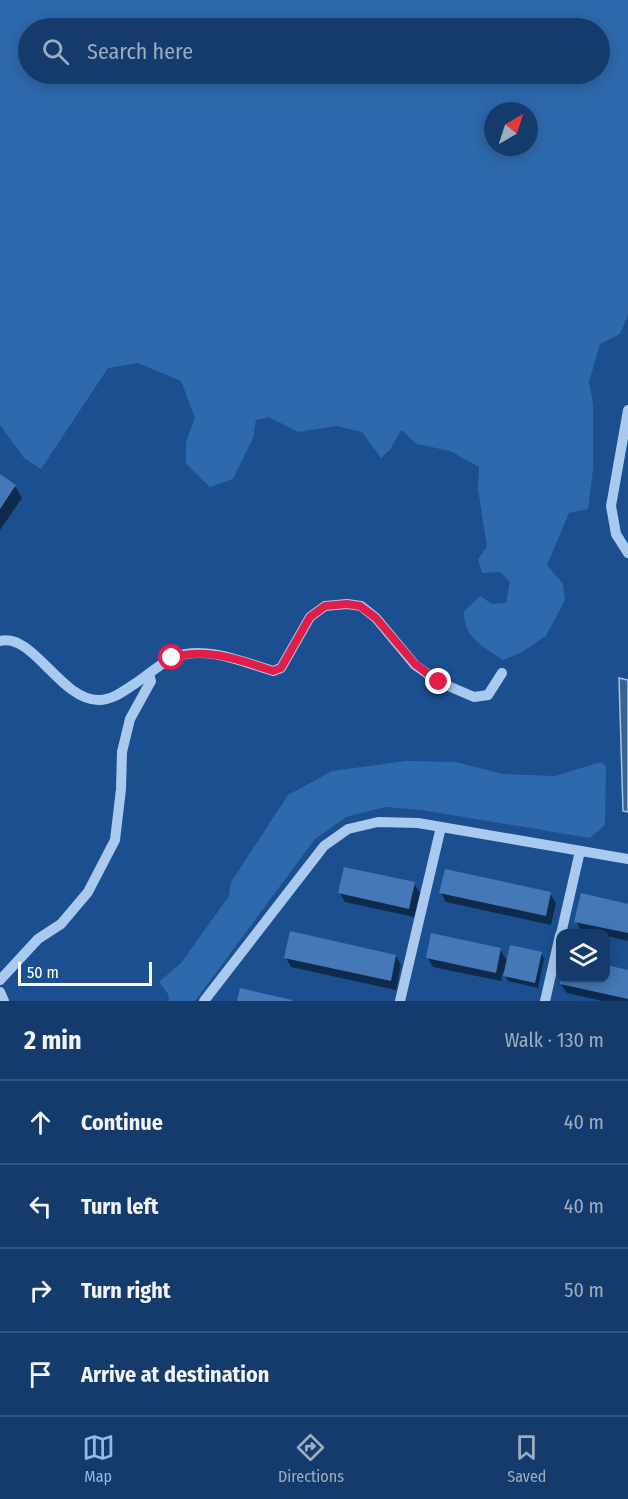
<!DOCTYPE html>
<html lang="en">
<head>
<meta charset="utf-8">
<style>
  body { margin:0; font-family:"Fira Sans Condensed",sans-serif; background:#214673; color:#f1f3f6 }
  .controls { position:absolute; right:18px; bottom:18px; display:grid; overflow:hidden; border-radius:12px; box-shadow:0 3px 15px #0003 }
  .controls button { width:54px; height:54px; display:grid; place-items:center; padding:0; border:0; border-bottom:2px solid #33557e; background:#143b6b; color:#f1f3f6; font:30px sans-serif }
  .compass { position:absolute; left:484px; top:102px; width:54px; height:54px; border-radius:50%; background:#143b6b; box-shadow:0 3px 15px #0003; rotate:39deg }
  .scale { position:absolute; left:18px; bottom:15px; width:134px; box-sizing:border-box; padding-left:6px; border:3px solid #fff; border-top:0; font-size:16px; line-height:21px; white-space:nowrap; color:#fff; -webkit-text-stroke:4px #1b4f8f; paint-order:stroke }
  .stop { position:absolute; width:18px; height:18px; margin:-14px; border:4px solid #e11d48; border-radius:50%; background:#fff }
  .stop.end { background:#e11d48; border-color:#fff; box-shadow:0 2px 6px #0008 }
  .list { margin:0; padding:0; list-style:none }
  h2 { display:flex; justify-content:space-between; align-items:center; height:78px; margin:0; padding:0 24px; font-size:26px }
  h2 small { font-size:20px; font-weight:400; color:#9dadc1 }
  .list li { display:grid; grid-template-columns:39px 1fr auto; gap:18px; align-items:center; box-sizing:border-box; height:84px; padding:0 24px; border-top:2px solid #33557e }
  .list b { display:block; font-size:22px; white-space:nowrap }
  .list em { font-size:20px; font-style:normal; color:#9dadc1 }
  .icon { flex:none; width:33px; height:33px; fill:none; stroke:currentColor; stroke-width:2; stroke-linecap:round; stroke-linejoin:round }
  .map { position:relative; flex:none; width:628px; height:1001px; overflow:hidden }
  .search { position:absolute; background:#143b6b; box-shadow:0 3px 15px #0003; left:18px; right:18px; top:18px; height:66px; display:flex; align-items:center; gap:15px; box-sizing:border-box; padding:0 21px; border-radius:33px; color:#9dadc1; font-size:22px }
  .sheet { height:414px; background:#143b6b }
  nav { display:flex; justify-content:space-around; align-items:center; box-sizing:border-box; height:84px; border-top:2px solid #33557e; background:#143b6b; font-size:16px; color:#9dadc1 }
  nav a { display:grid; justify-items:center; gap:3px }
  nav .on { color:#90b9f0 }
  .map>svg:first-child { display:block }
  .green { fill:#2e69ad; fill-rule:evenodd }
  .water { fill:#3c6290; stroke:#9cc4f0; stroke-width:1.5 }
  .shadow { fill:#0007 }
  .building { fill:#4478b7 }
  .lines { fill:none; stroke-linecap:round; stroke-linejoin:round }
  .minor { stroke:#a9c9ee; stroke-width:10 }
  .route { stroke:#e11d48; stroke-width:8 }
</style>
</head>
<body>
<div class="map">
<svg width="628" height="1001" viewBox="0 0 628 1001">
  <rect width="100%" height="100%" fill="#1b4f8f"/>
  <g class="green">
    <path d="M0,0H628V315L620,334L600,344L589,382L593,404V469L588,509L569,513L547,565L563,584L565,600L546,636L522,652L503,660C483,646 463,638 464,611L480,596L492,604L506,603L510,582L500,572L482,573L478,559L487,547L478,489L479,467L450,451L417,444L401,430L390,450L381,458L362,432L336,426L298,432L269,417L256,420L253,438L233,479L210,487L186,464V442L195,418L181,381L138,363L108,368L41,469L24,458L0,425ZM28,28H600V74H28ZM493,111H529V147H493Z"/>
    <polygon points="406,761 456,762 502,774 555,776 601,762 606,766 605,825 590,838 422,810 385,807 346,817 315,839 195,1001 169,1001 168,994 159,982 181,963 229,896 231,882 288,795 332,771"/>
  </g>
  <polygon class="water" points="619,678 628,680 628,812 623,811"/>
  <g class="shadow">
    <polygon points="0,476 15,486 22,498 0,530"/>
    <polygon points="414,884 420,893 414,917 345,902 340,893"/>
    <polygon points="441,893 550,894 556,903 551,925 446,902"/>
    <polygon points="628,905 628,941 606,936 606,934 581,931 576,921"/>
    <polygon points="500,949 508,962 541,953 544,959 538,988 508,981 503,972 501,981 433,967 427,957"/>
    <polygon points="396,956 401,965 396,990 291,967 286,958"/>
    <polygon points="606,967 628,972 628,1001 603,1001 567,993 561,984 606,978"/>
  </g>
  <g class="building">
    <polygon points="0,474 16,485 0,509"/>
    <polygon points="344,867 415,882 409,909 338,893"/>
    <polygon points="445,869 551,892 546,916 439,893"/>
    <polygon points="581,893 628,904 628,933 574,922"/>
    <polygon points="290,931 396,955 391,981 284,958"/>
    <polygon points="431,933 501,948 496,973 426,958"/>
    <polygon points="510,945 542,952 535,983 503,976"/>
    <polygon points="606,965 628,970 628,999 560,984 561,978 606,978"/>
    <polygon points="240,988 292,1000 292,1001 237,1001"/>
  </g>
  <g class="lines">
    <g class="minor">
      <polyline points="628,410 611,506 616,534 628,553"/>
      <path d="M0,641C33,632 61,701 99,700C113,700 125,690 136,683C148,675 161,663 174,657C206,645 243,662 273,671L281,668L310,617L325,606L347,604L361,606L376,618L415,665L439,682L474,697L488,695L502,673"/>
      <polyline points="561,934 580,851"/>
      <polyline points="0,980 38,939 61,924 88,892 115,840 121,789 122,752 130,719 151,681 149,674"/>
      <polyline points="0,992 4,1001"/>
      <polyline points="204,1001 324,846 348,829 378,822 418,823 628,859"/>
      <polyline points="400,1001 441,827"/>
      <polyline points="545,1001 560,935"/>
    </g>
  </g>
  <g class="lines">
    <path class="route" d="M172,658C207,647 240,660 273,671L281,668L310,617L325,606L347,604L360,606L376,618L415,664L439,682"/>
  </g>
</svg>
<div class="controls">
<button><svg class="icon" aria-label="layers" viewBox="0 0 24 24"><path d="M12 4l9 5-9 5-9-5zM3 14l9 5 9-5"/></svg></button>
</div>
<svg class="compass" viewBox="-18 -18 36 36"><path d="M0-13l5 13h-10z" fill="#e53935"/><path d="M0 13l5-13h-10z" fill="#9dadc1"/></svg>
<div class="scale">50 m</div>
<div class="stop" style="left:172px;top:658px"></div>
<div class="stop end" style="left:439px;top:682px"></div>
<div class="search"><svg class="icon" aria-label="search" viewBox="0 0 24 24"><circle cx="10" cy="10" r="6"/><path d="M15 15l6 6"/></svg>Search here</div>
</div>
<section class="sheet">
<h2>2 min<small>Walk · 130 m</small></h2>
<ul class="list">
<li><svg class="icon" aria-label="ahead" viewBox="0 0 24 24"><path d="M12 20V5M6 11l6-6 6 6"/></svg><div><b>Continue</b></div><em>40 m</em></li>
<li><svg class="icon" aria-label="left" viewBox="0 0 24 24"><path d="M17 20v-9H6M10 6l-5 5 5 5"/></svg><div><b>Turn left</b></div><em>40 m</em></li>
<li><svg class="icon" aria-label="right" viewBox="0 0 24 24"><path d="M7 20v-9h11M14 6l5 5-5 5"/></svg><div><b>Turn right</b></div><em>50 m</em></li>
<li><svg class="icon" aria-label="arrive" viewBox="0 0 24 24"><path d="M6 21V4h12l-3 4 3 4H6"/></svg><div><b>Arrive at destination</b></div></li>
</ul>
</section>
<nav>
<a class="on"><svg class="icon" aria-label="map" viewBox="0 0 24 24"><path d="M3 6l6-2 6 2 6-2v14l-6 2-6-2-6 2zM9 4v14M15 6v14"/></svg>Map</a>
<a><svg class="icon" aria-label="directions" viewBox="0 0 24 24"><path d="M12 3l9 9-9 9-9-9zM9 14v-3h6M13 9l2 2-2 2"/></svg>Directions</a>
<a><svg class="icon" aria-label="saved" viewBox="0 0 24 24"><path d="M7 4h10v16l-5-4-5 4z"/></svg>Saved</a>
</nav>
</body>
</html>
